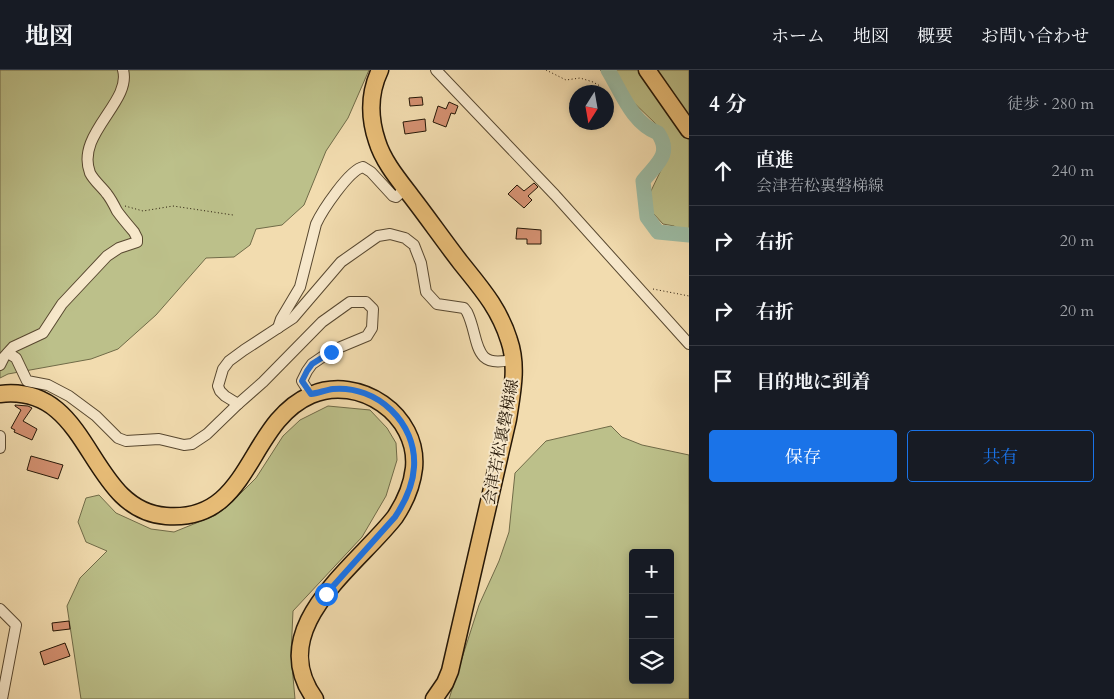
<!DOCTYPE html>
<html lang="ja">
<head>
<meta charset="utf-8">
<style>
  body { margin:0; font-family:Cardo,"Noto Serif JP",serif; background:#20242c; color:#f1f3f6 }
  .controls { position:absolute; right:15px; bottom:15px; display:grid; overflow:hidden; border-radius:5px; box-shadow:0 2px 8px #0003 }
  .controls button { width:45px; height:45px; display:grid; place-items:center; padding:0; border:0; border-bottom:1px solid #363941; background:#171b24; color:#f1f3f6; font:25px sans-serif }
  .compass { position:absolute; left:569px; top:15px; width:45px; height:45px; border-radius:50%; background:#171b24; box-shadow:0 2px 8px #0003; rotate:191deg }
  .stop { position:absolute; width:15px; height:15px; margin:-11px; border:4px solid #1a73e8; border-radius:50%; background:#fff }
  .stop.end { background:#1a73e8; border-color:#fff; box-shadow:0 1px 5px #0008 }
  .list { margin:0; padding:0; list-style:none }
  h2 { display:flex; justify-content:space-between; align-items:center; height:65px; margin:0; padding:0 20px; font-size:21px }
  h2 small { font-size:16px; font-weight:400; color:#9ea1a6 }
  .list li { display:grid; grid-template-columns:32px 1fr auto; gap:15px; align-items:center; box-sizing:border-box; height:70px; padding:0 20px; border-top:1px solid #363941 }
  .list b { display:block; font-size:19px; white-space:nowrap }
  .list p { margin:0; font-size:16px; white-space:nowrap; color:#9ea1a6 }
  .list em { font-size:16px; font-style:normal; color:#9ea1a6 }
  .actions { display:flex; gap:10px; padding:15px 20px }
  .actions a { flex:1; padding:11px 0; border:1px solid #1a73e8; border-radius:5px; text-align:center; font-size:18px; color:#1a73e8 }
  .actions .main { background:#1a73e8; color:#fff }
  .icon { flex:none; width:28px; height:28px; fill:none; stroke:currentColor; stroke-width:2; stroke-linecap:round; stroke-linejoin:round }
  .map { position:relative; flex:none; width:689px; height:629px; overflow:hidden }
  header { display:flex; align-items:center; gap:30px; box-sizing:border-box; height:70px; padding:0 25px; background:#171b24; border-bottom:1px solid #363941 }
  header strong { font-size:24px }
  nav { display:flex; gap:28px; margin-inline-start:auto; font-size:18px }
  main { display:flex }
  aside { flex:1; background:#171b24 }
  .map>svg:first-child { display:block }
  .green { fill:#bcc08a; stroke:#706b48; fill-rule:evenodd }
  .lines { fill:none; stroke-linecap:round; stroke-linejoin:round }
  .river { stroke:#9cbca5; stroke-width:15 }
  .building { fill:#d59172; stroke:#241606 }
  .minor-casing { stroke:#584830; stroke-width:12 }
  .primary-casing { stroke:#241606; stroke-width:19 }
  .path { stroke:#241606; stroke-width:1; stroke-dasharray:1 2.5; stroke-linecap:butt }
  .minor { stroke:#f7e8cb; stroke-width:10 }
  .primary { stroke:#e9be78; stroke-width:16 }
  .route { stroke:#1a73e8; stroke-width:6 }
  .labels { text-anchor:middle; stroke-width:4; stroke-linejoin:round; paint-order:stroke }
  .street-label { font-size:16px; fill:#241606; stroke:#f7e8cb }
</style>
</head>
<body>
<header>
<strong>地図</strong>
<nav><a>ホーム</a><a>地図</a><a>概要</a><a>お問い合わせ</a></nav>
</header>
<main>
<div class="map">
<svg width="689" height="629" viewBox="0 0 689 629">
  <rect width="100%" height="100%" fill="#f2dcaf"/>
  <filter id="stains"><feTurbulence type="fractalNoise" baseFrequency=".004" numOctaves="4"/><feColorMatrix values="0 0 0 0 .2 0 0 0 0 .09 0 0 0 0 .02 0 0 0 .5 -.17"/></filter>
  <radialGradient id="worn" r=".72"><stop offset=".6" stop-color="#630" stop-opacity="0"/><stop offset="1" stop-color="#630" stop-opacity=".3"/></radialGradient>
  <g class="green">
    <polygon points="0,0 369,0 348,48 326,81 304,135 282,155 256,159 250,175 234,187 206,188 156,245 118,279 91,289 8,304 0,308"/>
    <polygon points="600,0 689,0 689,161 681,161 674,156 663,154 653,143 650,123 662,98 667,77 658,56"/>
    <polygon points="328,336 370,340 387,358 396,373 397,390 386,426 362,467 293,541 291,585 295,629 81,629 67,536 80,508 107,481 86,472 78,452 86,428 99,425 116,443 151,459 174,462 216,445 229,435 256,408 283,366 300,350"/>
    <path d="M611,356L622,367L642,375L689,385V629H449L479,535L499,491L509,462L515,403L546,371ZM633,483H670V610H633Z"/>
  </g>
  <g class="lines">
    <path class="river" d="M608,0C622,23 632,53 658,63C673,85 655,95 643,111L647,147L658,162L689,165"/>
  </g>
  <g class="building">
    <polygon points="422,27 423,35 410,36 409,28"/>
    <polygon points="449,32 458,36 455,44 451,43 446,57 433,52 438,36 446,39"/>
    <polygon points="425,49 426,61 405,64 403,52"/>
    <polygon points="534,113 538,117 528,126 532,130 524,138 508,124 517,115 524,121"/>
    <polygon points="517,158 541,160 541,174 527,174 527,169 516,169"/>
    <polygon points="15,335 28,336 32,338 23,351 37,359 32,370 14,362 15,360 11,358 21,340 15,336"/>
    <polygon points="31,386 63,395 58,409 27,400"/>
    <polygon points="69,551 70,559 53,561 52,553"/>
    <polygon points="65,573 70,586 44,595 40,582"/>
  </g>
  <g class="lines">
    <defs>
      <g id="minor">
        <polyline points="436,0 555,125 689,274"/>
        <path d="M278,258L281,249L300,217L316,154C322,141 349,100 363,97L371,102L393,126L396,127L405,119"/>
        <polyline points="8,283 16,288 27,311 48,315 69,326 96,346 118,368 126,371 159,369 184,375 192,374 207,364 238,334"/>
        <path d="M0,295L4,287L13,277L43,263L62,234L107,186L119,178L137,172V168L134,162C128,155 122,148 117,141C114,135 111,129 107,124C102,117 94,111 90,103C75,64 132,32 123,0"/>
        <path d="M311,325L302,311L307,301L312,294L331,281L367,266L372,258L373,239L366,232H350L322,252L263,312L238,334L225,326L220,321L218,316L223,299L229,291L244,280L293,248L341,192L378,166L390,164L405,168L414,175L421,193L426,222L437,234L464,238L467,242C480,268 471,301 513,289"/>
        <polyline points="0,366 0,378"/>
        <polyline points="0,539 16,555 2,629"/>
      </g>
      <g id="primary">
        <path d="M380,0C369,23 369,47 377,71C383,91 398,109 411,126C428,148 444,171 461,193C481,218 499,238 509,270C518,296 512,323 508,349L450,601L445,613L434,629"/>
        <polyline points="647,0 689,60"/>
        <path d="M0,324C93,313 86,440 166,446C252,453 246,353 311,325C359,304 419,345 414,398C412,416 405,432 395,447C357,496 263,558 315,629"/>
      </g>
    </defs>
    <use href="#minor" class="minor-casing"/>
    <use href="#primary" class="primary-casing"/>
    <g class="path">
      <polyline points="546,0 566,10 580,8 593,12 600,16"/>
      <polyline points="125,136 143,141 173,136 233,145"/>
      <polyline points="653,219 689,226"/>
    </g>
    <use href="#minor" class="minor"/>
    <use href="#primary" class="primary"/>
  </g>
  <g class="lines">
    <path class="route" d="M326,524L395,447C405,432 413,415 414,397C417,353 377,315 333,319C326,320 318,323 311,324L302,311L307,301L312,294L331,282"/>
  </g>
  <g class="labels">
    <g class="street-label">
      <text transform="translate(500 372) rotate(-79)" y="6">会津若松裏磐梯線</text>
    </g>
  </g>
  <rect width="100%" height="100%" filter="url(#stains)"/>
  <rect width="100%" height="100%" fill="url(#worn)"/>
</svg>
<div class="controls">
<button>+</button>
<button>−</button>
<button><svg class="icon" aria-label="layers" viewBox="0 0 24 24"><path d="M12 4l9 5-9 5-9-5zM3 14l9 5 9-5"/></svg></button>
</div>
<svg class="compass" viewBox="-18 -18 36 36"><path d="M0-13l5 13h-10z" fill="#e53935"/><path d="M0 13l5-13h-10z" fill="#9ea1a6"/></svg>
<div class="stop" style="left:326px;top:524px"></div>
<div class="stop end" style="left:331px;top:282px"></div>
</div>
<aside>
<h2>4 分<small>徒歩 · 280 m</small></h2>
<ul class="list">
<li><svg class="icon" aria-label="ahead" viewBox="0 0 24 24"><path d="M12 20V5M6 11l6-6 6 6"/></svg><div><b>直進</b><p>会津若松裏磐梯線</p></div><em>240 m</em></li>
<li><svg class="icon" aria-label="right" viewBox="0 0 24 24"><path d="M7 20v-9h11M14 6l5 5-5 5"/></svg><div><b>右折</b></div><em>20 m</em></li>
<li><svg class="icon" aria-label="right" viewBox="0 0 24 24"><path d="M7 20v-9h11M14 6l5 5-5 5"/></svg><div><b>右折</b></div><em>20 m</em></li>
<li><svg class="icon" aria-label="arrive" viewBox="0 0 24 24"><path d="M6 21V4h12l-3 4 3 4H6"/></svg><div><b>目的地に到着</b></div></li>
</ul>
<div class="actions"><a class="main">保存</a><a>共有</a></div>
</aside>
</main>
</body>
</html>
